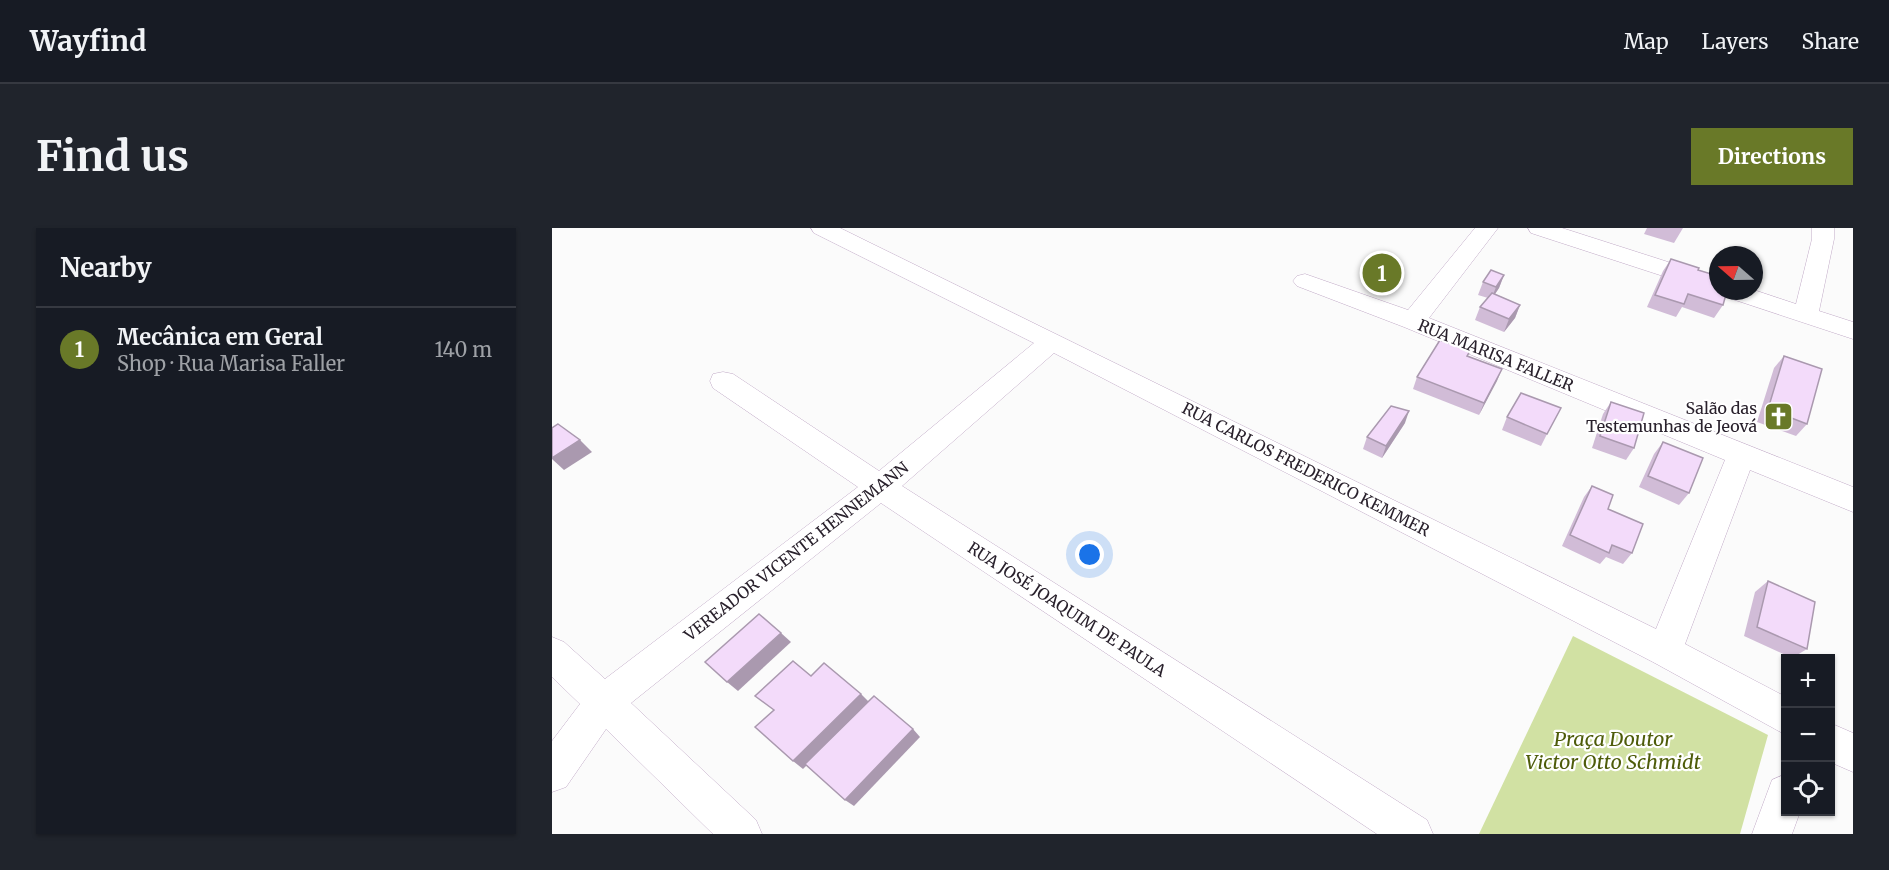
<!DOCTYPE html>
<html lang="en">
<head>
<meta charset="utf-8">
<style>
  body { margin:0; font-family:Merriweather,serif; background:#20242c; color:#f1f3f6 }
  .controls { position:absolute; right:18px; bottom:18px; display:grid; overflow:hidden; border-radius:0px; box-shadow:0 2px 4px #0004 }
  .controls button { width:54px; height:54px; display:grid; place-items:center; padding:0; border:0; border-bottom:2px solid #363941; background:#171b24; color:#f1f3f6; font:30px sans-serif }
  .compass { position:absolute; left:1157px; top:18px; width:54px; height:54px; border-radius:50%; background:#171b24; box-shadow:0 2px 4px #0004; rotate:290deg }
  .you { position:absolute; left:538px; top:327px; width:21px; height:21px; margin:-15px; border:4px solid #fff; border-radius:50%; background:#1a73e8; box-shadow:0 0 0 9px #1a73e833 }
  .badge { display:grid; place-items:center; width:39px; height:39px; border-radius:50%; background:#697928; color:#fff; font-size:20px; font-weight:700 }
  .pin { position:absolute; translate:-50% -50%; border:3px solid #fff; box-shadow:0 2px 6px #0006 }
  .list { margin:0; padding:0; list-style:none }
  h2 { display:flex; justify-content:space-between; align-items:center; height:78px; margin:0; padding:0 24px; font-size:26px }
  h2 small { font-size:20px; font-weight:400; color:#9ea1a6 }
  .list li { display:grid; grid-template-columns:39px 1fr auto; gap:18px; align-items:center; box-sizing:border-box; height:84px; padding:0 24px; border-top:2px solid #363941 }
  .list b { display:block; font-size:22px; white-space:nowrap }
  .list p { margin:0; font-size:20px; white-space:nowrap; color:#9ea1a6 }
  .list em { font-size:20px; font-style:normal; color:#9ea1a6 }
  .icon { flex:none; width:33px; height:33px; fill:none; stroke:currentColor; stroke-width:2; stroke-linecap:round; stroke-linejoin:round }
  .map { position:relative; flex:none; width:1301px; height:606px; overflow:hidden; border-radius:0px }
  header { display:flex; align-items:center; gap:36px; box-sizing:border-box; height:84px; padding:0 30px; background:#171b24; border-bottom:2px solid #363941 }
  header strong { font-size:28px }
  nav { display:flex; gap:33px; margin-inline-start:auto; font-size:21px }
  .intro { display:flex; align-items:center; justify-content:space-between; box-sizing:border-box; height:144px; padding:0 36px }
  h1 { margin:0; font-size:42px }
  .button { padding:15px 27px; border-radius:0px; background:#697928; color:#fff; font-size:21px; font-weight:700 }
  main { display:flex; gap:36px; padding:0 36px }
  aside { flex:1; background:#171b24; border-radius:0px; box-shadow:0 2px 4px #0004 }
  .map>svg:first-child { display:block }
  .green { fill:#d1e1a3 }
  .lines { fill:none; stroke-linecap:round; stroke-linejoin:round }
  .street-casing { stroke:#c1aac7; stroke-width:1 }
  .street { fill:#fff; fill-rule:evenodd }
  .wall { fill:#d1bcd7 }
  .shaded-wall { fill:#aa99af }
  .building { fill:#f3dbfa; stroke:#aa99af; stroke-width:1.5 }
  .labels { text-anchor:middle; stroke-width:4.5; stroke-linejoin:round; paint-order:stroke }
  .street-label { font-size:16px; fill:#29212c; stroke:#fff }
  .poi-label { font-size:16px; fill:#29212c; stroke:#fff; text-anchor:end }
  .near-park-label { font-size:20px; font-style:italic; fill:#4e5c0a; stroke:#fff }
</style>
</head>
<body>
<header>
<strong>Wayfind</strong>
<nav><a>Map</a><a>Layers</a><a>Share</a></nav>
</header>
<div class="intro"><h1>Find us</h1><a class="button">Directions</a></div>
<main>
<aside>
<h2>Nearby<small></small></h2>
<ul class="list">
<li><span class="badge">1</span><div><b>Mecânica em Geral</b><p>Shop · Rua Marisa Faller</p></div><em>140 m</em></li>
</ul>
</aside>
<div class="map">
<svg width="1301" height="606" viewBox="0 0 1301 606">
  <rect width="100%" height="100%" fill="#fbfbfb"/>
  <polygon class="green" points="1021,408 1216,507 1188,606 927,606"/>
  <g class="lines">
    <defs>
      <g id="street">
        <polygon points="259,0 288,0 1104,401 1173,232 852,99 745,58 741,53 745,48 753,46 856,82 923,0 946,0 877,90 1301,259 1301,284 1198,242 1133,416 1234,469 1234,507 1101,434 502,125 350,258 875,592 881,606 825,606 329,275 79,475 204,592 210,606 161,606 54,501 14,559 0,564 0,513 28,476 0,449 0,409 12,414 53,451 306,259 161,160 158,153 161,146 171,144 181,146 327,243 482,115 262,5"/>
        <polygon points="976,0 1010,0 1166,50 1166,63 1202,62 1244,76 1260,11 1260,0 1282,0 1282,11 1267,83 1301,94 1301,111 1171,68 1169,65 1157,63 979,5"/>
        <polygon points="1278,495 1301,505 1301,544 1278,534"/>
        <polygon points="1234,546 1234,584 1248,584 1240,606 1200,606 1220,552"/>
      </g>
    </defs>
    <use href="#street" class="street-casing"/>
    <use href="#street" class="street"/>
  </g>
  <g class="wall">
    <polygon points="1095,0 1131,0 1122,15 1092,6"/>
    <polygon points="1119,31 1171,77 1162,90 1130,79 1124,89 1095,79 1111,43"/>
    <polygon points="952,47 947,60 943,66 968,77 963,90 952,104 923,92 928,79 936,70 926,67 931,54"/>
    <polygon points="916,128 950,141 927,187 861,161 865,149"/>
    <polygon points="1232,128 1255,196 1244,208 1205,194 1222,140"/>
    <polygon points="1059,174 1082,220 1074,232 1040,220 1051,186"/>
    <polygon points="955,189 995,206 989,218 950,202"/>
    <polygon points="853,195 830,230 811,221 815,209"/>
    <polygon points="1111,214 1137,265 1127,277 1087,259 1102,226"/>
    <polygon points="1040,258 1056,281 1080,325 1071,336 1054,329 1048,336 1010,318 1032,269"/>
    <polygon points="1216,353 1255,421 1240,430 1192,408 1203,364"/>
  </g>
  <g class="shaded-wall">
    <polygon points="952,47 947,60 939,72 944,59"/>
    <polygon points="968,77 963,90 952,104 957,91"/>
    <polygon points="950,141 945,153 927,187 932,175"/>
    <polygon points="857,183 853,195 830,230 834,218"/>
    <polygon points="28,212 40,224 12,242 0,231 0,230"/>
    <polygon points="229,405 239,414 186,463 175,454"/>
    <polygon points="309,466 318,475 251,541 241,533"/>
    <polygon points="361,501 368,509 302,578 293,572"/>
  </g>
  <g class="building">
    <polygon points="1119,31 1147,40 1146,42 1166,48 1166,63 1175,63 1171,77 1136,66 1132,76 1103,67"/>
    <polygon points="939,42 952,47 944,59 931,54"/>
    <polygon points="940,65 968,77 957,91 928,79"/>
    <polygon points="888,112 918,123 915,128 950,141 932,175 865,149"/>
    <polygon points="1232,128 1270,141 1255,196 1216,181"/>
    <polygon points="969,165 1009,180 995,206 955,189"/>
    <polygon points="1059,174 1092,185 1082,220 1048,208"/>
    <polygon points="839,178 857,183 834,218 815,209"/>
    <polygon points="6,196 28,212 0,230 0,200"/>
    <polygon points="1111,214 1151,230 1137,265 1096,248"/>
    <polygon points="1040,258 1061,267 1056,281 1091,296 1080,325 1060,317 1057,325 1018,307"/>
    <polygon points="1216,353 1263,374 1255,421 1205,399"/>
    <polygon points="207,386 229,405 175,454 153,434"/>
    <polygon points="241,433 259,448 272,435 309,466 241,533 203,499 222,482 203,468"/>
    <polygon points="322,468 361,501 293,572 253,536"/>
  </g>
  <defs>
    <symbol id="church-square" viewBox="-11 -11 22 22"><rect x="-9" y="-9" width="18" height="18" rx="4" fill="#697928" stroke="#fff"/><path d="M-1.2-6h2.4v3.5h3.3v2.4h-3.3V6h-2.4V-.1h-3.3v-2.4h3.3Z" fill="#fff"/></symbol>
  </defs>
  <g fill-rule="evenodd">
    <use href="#church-square" x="1210" y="172" width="33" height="33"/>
  </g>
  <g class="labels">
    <g class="street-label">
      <text transform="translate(944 127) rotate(22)" y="6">RUA MARISA FALLER</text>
      <text transform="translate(754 241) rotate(27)" y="6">RUA CARLOS FREDERICO KEMMER</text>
      <text transform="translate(244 323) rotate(-38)" y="6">VEREADOR VICENTE HENNEMANN</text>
      <text transform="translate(515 381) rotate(33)" y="6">RUA JOSÉ JOAQUIM DE PAULA</text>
    </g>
    <g class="poi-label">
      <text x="1205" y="186">Salão das<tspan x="1205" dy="18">Testemunhas de Jeová</tspan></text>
    </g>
    <g class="near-park-label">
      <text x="1061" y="518">Praça Doutor<tspan x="1061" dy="23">Victor Otto Schmidt</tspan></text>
    </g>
  </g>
</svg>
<div class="controls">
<button>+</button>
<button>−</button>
<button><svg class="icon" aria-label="locate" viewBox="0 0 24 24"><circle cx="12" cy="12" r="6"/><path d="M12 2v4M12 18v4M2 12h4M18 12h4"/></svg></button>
</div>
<svg class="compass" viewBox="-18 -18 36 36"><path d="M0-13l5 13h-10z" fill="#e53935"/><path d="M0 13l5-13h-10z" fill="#9ea1a6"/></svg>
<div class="you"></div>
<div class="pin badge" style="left:830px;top:45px">1</div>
</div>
</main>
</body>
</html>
